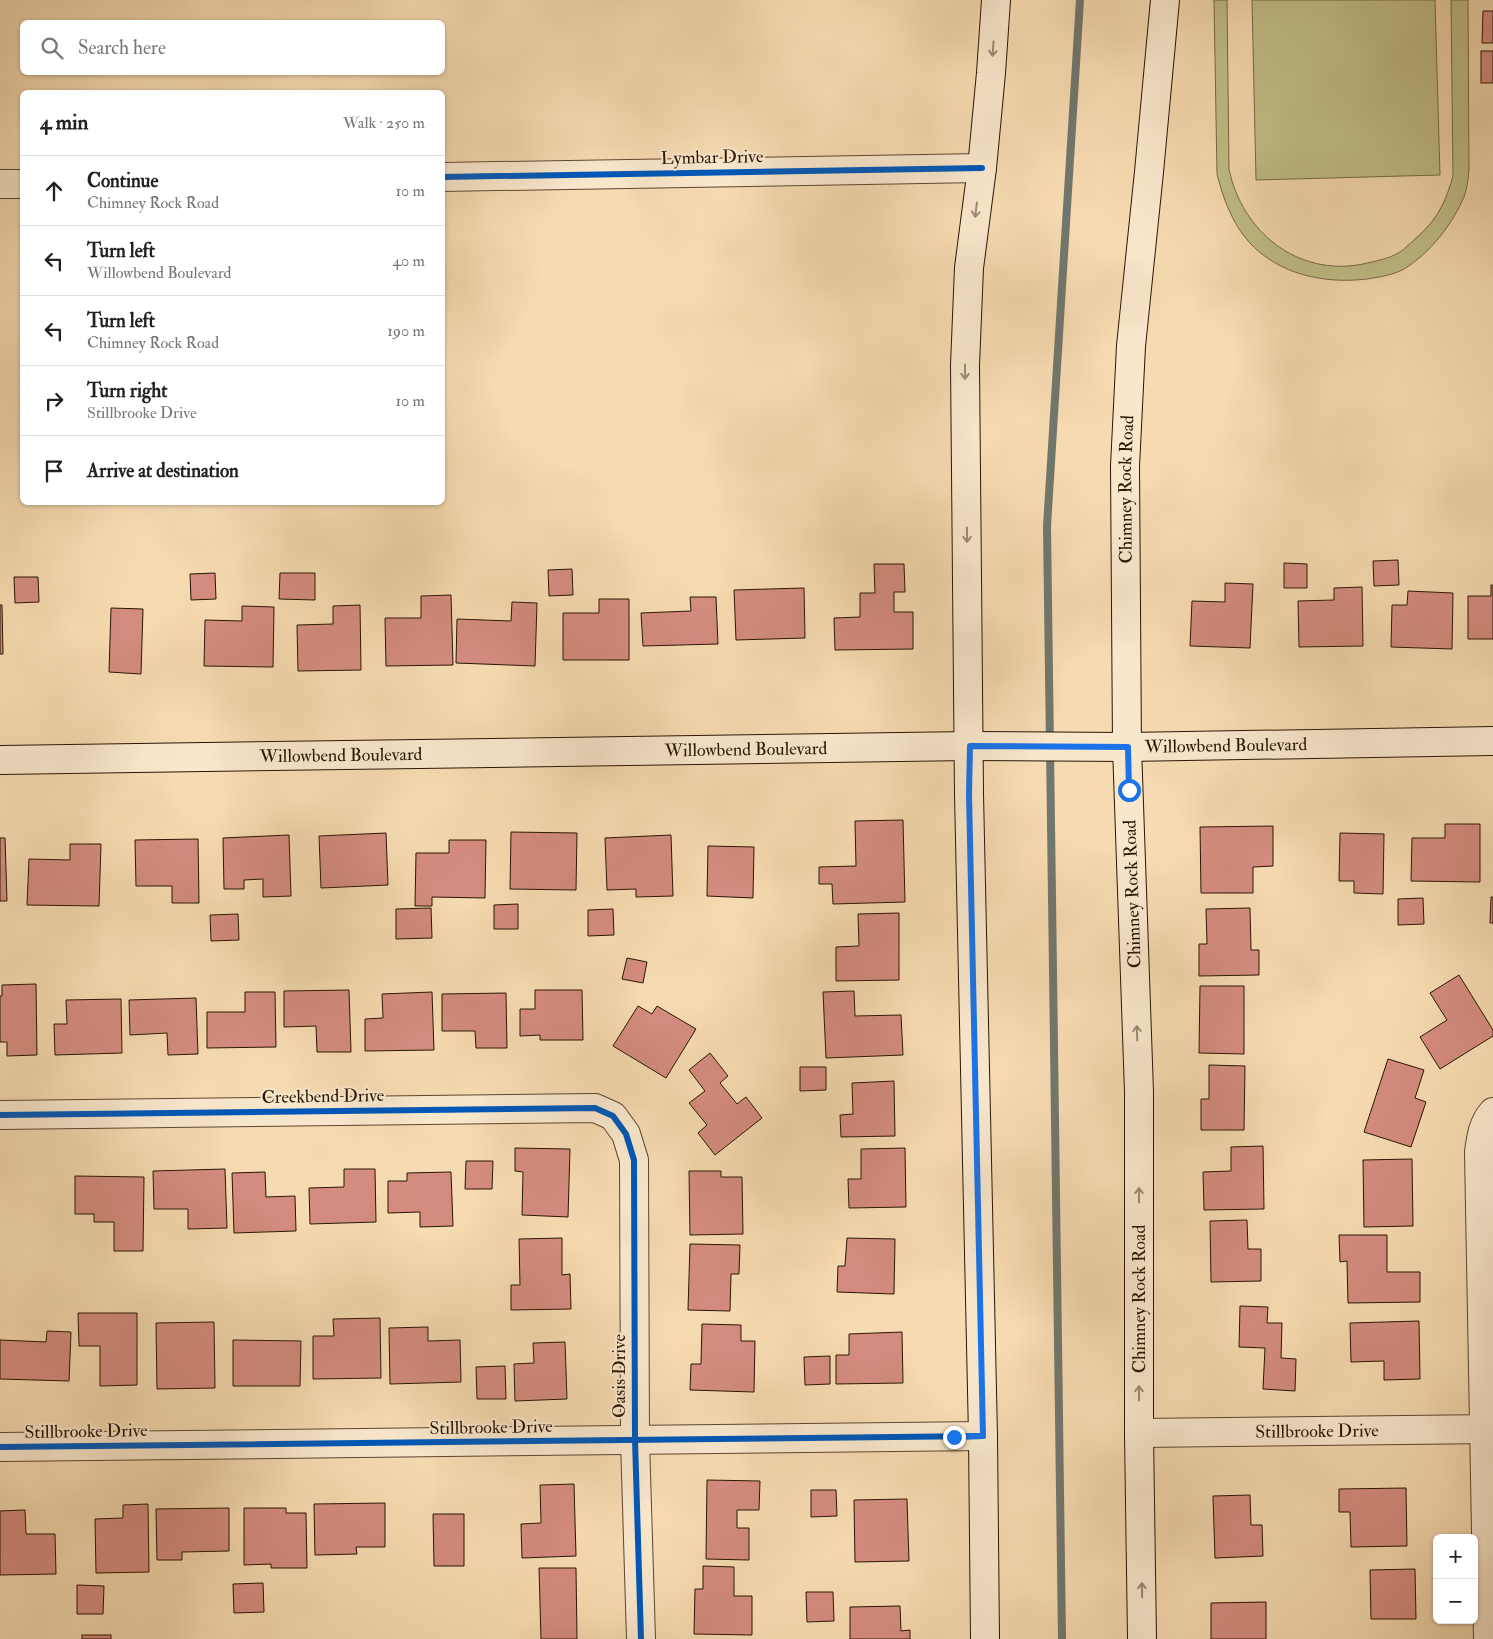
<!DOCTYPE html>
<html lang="en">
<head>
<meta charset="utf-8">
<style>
  body { margin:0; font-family:"IM FELL Double Pica",serif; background:#f2f2f2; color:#222 }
  .controls { position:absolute; right:15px; bottom:15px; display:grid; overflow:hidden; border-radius:8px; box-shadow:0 1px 4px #0004 }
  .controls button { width:45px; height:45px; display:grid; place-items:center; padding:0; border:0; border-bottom:1px solid #e0e0e0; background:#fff; color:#222; font:25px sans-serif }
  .stop { position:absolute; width:15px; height:15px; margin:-11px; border:4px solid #1a73e8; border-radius:50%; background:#fff }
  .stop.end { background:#1a73e8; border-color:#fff; box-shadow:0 1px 5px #0008 }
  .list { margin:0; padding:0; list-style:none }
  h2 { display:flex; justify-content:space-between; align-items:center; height:65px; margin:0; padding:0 20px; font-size:21px }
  h2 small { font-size:16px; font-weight:400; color:#767676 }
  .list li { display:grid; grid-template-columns:32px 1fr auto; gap:15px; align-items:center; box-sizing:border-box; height:70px; padding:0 20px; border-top:1px solid #e0e0e0 }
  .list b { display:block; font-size:19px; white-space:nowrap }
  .list p { margin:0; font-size:16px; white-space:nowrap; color:#767676 }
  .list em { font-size:16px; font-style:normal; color:#767676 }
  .icon { flex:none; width:28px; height:28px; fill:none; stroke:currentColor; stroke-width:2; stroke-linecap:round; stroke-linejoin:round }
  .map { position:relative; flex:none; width:1493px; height:1639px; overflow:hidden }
  .search { position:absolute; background:#fff; box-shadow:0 1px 4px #0004; left:20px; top:20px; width:425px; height:55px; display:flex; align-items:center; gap:12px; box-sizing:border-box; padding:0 18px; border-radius:8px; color:#767676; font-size:19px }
  .panel { position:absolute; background:#fff; box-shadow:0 1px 4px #0004; left:20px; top:90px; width:425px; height:415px; border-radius:8px }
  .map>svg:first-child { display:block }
  .green { fill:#c1be88; stroke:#746a46 }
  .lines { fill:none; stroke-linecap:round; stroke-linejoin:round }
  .stream { stroke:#71776e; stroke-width:8 }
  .building { fill:#d48c7e; stroke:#281603 }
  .minor-casing { stroke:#5c472e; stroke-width:30 }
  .secondary-casing { stroke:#281603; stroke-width:30 }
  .minor { stroke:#f9e7cc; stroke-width:28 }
  .secondary { stroke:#f9e7cc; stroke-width:28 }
  .cycleway-casing { stroke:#f9e7cc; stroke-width:9 }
  .cycleway { stroke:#0057b8; stroke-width:6 }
  .oneway { stroke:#9b8972 }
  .route { stroke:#1a73e8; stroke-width:6 }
  .labels { text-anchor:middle; stroke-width:4; stroke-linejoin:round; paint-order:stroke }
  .street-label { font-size:18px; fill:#281603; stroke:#f9e7cc }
</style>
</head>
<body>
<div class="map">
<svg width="1493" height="1639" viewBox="0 0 1493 1639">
  <rect width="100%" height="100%" fill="#f6dab1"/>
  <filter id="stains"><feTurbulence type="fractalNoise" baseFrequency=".004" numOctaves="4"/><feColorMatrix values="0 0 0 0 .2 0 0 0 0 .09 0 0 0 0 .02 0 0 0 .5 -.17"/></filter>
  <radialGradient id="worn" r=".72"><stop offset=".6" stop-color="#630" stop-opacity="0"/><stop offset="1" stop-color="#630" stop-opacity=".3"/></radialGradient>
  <g class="green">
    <path d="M1214,0H1227L1229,169C1242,232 1298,277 1363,264C1375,261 1389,259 1400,252C1405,249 1409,244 1414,240C1437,220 1445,204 1453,176L1451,0H1468L1469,171C1468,179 1467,189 1464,197C1452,225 1430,253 1404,269C1393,275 1380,277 1367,279C1325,284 1279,275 1249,242C1232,223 1223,198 1217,174Z"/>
    <polygon points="1252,0 1435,0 1440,175 1256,180"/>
  </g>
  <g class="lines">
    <polyline class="stream" points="1062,1639 1047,526 1080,0"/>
  </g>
  <g class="building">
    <polygon points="1483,11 1493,11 1493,43 1482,43"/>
    <rect x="1481" y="51" width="12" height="32"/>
    <polygon points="1398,560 1399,585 1374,586 1373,561"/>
    <polygon points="1284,563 1307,564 1307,588 1284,588"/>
    <polygon points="874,564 904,564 905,592 894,592 894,612 913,612 913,649 835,650 834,618 860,617 860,593 875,593"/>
    <polygon points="572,569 573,595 549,596 548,570"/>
    <polygon points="215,573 216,599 191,600 190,574"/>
    <polygon points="280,573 315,573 315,600 279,599"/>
    <polygon points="14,577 38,577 39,602 15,603"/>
    <polygon points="1225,583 1253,584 1250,648 1190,646 1192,601 1225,602"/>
    <polygon points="1491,585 1493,585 1493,639 1468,639 1468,596 1491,596"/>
    <polygon points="1362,587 1363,646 1299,647 1298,601 1334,600 1334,588"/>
    <polygon points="804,588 805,638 736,640 734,590"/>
    <polygon points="1408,591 1453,593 1452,649 1391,647 1392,605 1407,605"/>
    <polygon points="451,595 453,665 386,666 385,618 421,618 421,596"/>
    <polygon points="690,597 716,597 718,644 643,646 641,613 691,611"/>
    <polygon points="599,599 629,599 629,660 563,660 563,613 599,613"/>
    <polygon points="512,602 537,603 535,666 456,663 457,619 511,621"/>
    <polygon points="0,605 2,605 3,654 0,654"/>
    <polygon points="360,605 361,670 298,671 297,625 333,624 333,606"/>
    <polygon points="242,606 274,607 273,667 204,666 205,620 242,621"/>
    <polygon points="111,608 143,609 141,674 109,672"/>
    <polygon points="903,820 905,902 833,904 832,884 819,884 819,867 856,866 855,821"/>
    <polygon points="1445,824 1480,824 1480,882 1411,881 1412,838 1445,838"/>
    <polygon points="1273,826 1273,866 1253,867 1253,893 1201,893 1200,827"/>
    <polygon points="511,832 577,833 576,890 510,889"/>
    <polygon points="386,833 388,885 321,888 319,836"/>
    <polygon points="1340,833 1384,834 1383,894 1354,893 1354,881 1339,881"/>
    <polygon points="289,835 291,896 263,897 263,879 244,880 244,889 224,889 223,838"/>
    <polygon points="671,835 673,896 636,897 636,889 607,890 605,838"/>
    <polygon points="0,838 5,838 7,901 0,901"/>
    <polygon points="198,839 199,903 172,903 172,886 136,886 135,840"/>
    <polygon points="449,840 486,840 485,898 432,897 432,906 415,906 416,853 449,853"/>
    <polygon points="70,844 101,844 99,906 27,905 29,859 70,860"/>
    <polygon points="708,846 754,847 753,898 707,896"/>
    <polygon points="1491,897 1493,897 1493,923 1490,923"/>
    <polygon points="1423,898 1424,924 1398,925 1398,899"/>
    <polygon points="518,904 518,929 494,929 494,905"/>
    <polygon points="431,908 432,938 396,939 396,909"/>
    <polygon points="1250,908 1251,950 1259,950 1259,975 1199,976 1199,944 1207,944 1206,909"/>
    <polygon points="613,909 614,935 588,936 588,910"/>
    <polygon points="899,913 899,980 836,981 836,947 859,946 858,914"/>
    <polygon points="238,914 239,940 211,941 210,915"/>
    <polygon points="627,958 647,962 643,983 622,979"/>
    <polygon points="1459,975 1493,1030 1493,1036 1440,1069 1420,1037 1447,1020 1430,993"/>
    <polygon points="36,984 37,1055 7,1056 7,1042 0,1042 0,996 2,996 2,985"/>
    <polygon points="1200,986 1244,986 1244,1054 1199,1053"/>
    <polygon points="349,990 351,1052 317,1052 316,1026 284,1027 284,991"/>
    <polygon points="535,990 582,990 583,1040 540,1040 540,1035 520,1036 520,1009 535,1009"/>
    <polygon points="854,991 855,1016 901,1015 903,1055 826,1058 823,992"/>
    <polygon points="245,992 275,992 276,1047 207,1048 207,1012 245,1012"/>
    <polygon points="432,992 434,1050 365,1051 365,1019 383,1018 382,994"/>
    <polygon points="506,993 507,1048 476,1048 475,1031 442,1031 442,994"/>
    <polygon points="196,998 198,1054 168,1055 167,1033 130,1035 129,1000"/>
    <polygon points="121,999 122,1053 55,1055 54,1024 67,1024 66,1000"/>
    <polygon points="638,1006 652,1014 657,1006 696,1029 666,1078 613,1046"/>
    <polygon points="710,1053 728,1076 720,1083 737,1104 746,1097 762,1118 715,1155 698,1133 707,1125 689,1103 705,1091 689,1070"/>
    <polygon points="1388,1059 1424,1070 1415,1098 1426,1102 1411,1147 1364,1132"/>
    <polygon points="1209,1065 1245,1066 1244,1130 1201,1130 1201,1099 1209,1099"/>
    <polygon points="800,1067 826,1067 826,1090 800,1091"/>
    <polygon points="894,1081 895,1136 841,1137 840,1115 853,1114 852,1083"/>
    <polygon points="1263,1146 1264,1209 1204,1210 1203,1172 1231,1171 1231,1147"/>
    <polygon points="515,1148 570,1149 568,1217 522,1215 523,1172 515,1171"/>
    <polygon points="905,1148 906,1207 849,1208 848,1179 861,1179 861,1149"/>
    <polygon points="1412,1159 1413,1226 1364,1227 1363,1160"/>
    <polygon points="466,1161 493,1161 492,1189 465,1189"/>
    <polygon points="225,1169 227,1228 188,1229 188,1209 154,1209 153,1171"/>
    <polygon points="344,1169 375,1169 376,1222 310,1224 309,1188 344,1187"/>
    <polygon points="689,1171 721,1171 721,1177 742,1177 743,1234 690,1235"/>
    <polygon points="265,1172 266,1197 295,1196 296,1231 234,1233 232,1173"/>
    <polygon points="451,1172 453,1226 420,1227 420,1212 388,1213 388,1181 407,1181 407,1173"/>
    <polygon points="75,1176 144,1177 143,1251 114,1251 114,1222 94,1222 94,1214 75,1214"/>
    <polygon points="1247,1220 1248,1249 1261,1249 1261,1281 1211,1282 1210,1221"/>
    <polygon points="1339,1235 1387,1235 1387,1272 1420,1272 1420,1302 1348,1303 1347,1261 1340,1262"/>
    <polygon points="562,1238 562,1275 570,1274 571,1309 511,1310 511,1285 520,1285 519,1239"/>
    <polygon points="847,1238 895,1239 894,1294 837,1292 838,1266 845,1266"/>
    <polygon points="690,1244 740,1245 739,1274 731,1274 730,1311 688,1310"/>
    <polygon points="1240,1306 1268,1307 1267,1323 1282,1323 1281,1358 1296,1359 1295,1391 1263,1389 1265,1348 1239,1347"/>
    <polygon points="78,1313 137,1313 137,1385 100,1386 100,1346 79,1346"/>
    <polygon points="380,1318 381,1378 313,1379 313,1336 334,1336 333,1319"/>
    <polygon points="1419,1321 1420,1379 1384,1380 1384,1361 1351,1362 1350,1323"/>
    <polygon points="214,1322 215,1388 157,1389 156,1323"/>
    <polygon points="702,1324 741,1325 741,1341 755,1341 754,1392 690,1390 691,1364 701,1364"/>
    <polygon points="428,1327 428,1341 460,1340 461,1382 390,1384 389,1328"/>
    <polygon points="47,1331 71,1332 69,1381 0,1379 0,1340 46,1342"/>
    <polygon points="902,1332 903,1383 836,1384 836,1355 849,1355 849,1334"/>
    <polygon points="233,1340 301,1341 300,1386 233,1386"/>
    <polygon points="565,1342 567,1399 515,1401 514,1364 534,1363 533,1343"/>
    <polygon points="830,1356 830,1384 805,1385 804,1357"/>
    <polygon points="505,1366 506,1399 477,1399 476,1367"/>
    <polygon points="707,1480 760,1481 759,1510 737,1510 737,1528 749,1528 749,1560 706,1559"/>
    <polygon points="574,1484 576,1556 522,1558 521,1524 541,1523 540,1485"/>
    <polygon points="1406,1488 1407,1546 1351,1547 1350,1512 1339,1512 1339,1489"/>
    <polygon points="811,1490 836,1490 837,1516 811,1517"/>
    <polygon points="1250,1495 1251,1525 1262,1525 1263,1556 1215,1558 1213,1496"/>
    <polygon points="907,1499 909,1561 855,1562 854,1500"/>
    <polygon points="385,1503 385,1547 356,1547 357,1554 315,1555 314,1504"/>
    <polygon points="148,1504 149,1572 96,1573 95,1519 123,1518 123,1505"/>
    <polygon points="229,1508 229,1551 182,1552 182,1560 157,1560 156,1509"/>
    <polygon points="244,1508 286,1508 286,1513 306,1513 307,1568 271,1568 271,1564 244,1565"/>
    <polygon points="25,1510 26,1534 55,1534 56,1574 0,1575 0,1511"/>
    <polygon points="433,1514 464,1514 464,1566 434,1566"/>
    <polygon points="703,1566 734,1567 734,1596 752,1596 752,1635 694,1634 695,1589 703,1589"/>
    <polygon points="539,1568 576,1568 577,1639 541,1639"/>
    <polygon points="1415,1569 1416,1619 1371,1619 1370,1570"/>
    <polygon points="263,1583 264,1612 234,1613 233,1584"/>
    <polygon points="77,1585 104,1586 103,1614 77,1614"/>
    <polygon points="806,1592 833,1592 834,1621 807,1622"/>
    <polygon points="1266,1602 1266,1639 1211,1639 1211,1603"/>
    <polygon points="900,1606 901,1631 910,1630 910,1639 850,1639 850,1607"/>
    <rect x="82" y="1635" width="29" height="4"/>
  </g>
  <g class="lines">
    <defs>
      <g id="minor">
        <polyline points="442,177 982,168"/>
        <polyline points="0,184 22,184"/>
        <polyline points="0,1115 595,1108 613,1116 626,1134 634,1160 635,1440 641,1639"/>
        <path id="s1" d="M1139,1433L1493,1429"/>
        <polyline points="0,1447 983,1436"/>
        <path d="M1488,1639L1479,1152C1481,1137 1483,1123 1493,1112"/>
      </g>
      <g id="secondary">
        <path id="s2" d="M0,760L969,746L1127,747L1493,741"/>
        <polyline points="985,1639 983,1436 969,794 965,365 969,268 982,168 991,73 996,0"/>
        <path id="s3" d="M1142,1639L1139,1433V1092L1127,747L1125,466L1131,346L1149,172L1165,0"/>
      </g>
    </defs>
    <use href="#minor" class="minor-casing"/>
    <use href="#secondary" class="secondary-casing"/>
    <use href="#minor" class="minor"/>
    <use href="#secondary" class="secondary"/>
    <defs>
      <g id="cycleway">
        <polyline points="442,177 982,168"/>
        <polyline points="0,1115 595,1108 613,1116 626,1134 634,1160 635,1440 641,1639"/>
        <polyline points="0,1447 983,1436"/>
      </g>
    </defs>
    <use href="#cycleway" class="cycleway-casing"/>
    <use href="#cycleway" class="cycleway"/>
  </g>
  <defs><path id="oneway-shaft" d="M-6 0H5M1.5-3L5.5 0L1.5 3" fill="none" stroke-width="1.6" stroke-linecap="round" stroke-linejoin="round" transform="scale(1.25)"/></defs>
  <g class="oneway">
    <use href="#oneway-shaft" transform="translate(993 49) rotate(94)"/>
    <use href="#oneway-shaft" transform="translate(976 210) rotate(97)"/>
    <use href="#oneway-shaft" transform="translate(965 372) rotate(90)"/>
    <use href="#oneway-shaft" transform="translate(967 535) rotate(89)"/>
    <use href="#oneway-shaft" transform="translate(1137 1033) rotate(-92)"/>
    <use href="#oneway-shaft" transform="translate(1139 1195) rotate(-90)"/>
    <use href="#oneway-shaft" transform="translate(1139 1393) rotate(-90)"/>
    <use href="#oneway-shaft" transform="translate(1142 1590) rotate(-91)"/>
  </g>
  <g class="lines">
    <polyline class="route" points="954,1437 983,1436 969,794 970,746 1128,747 1129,790"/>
  </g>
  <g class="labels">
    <g class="street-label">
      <text transform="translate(712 157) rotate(-1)" y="6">Lymbar Drive</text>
      <text dy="6" stroke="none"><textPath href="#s3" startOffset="1150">Chimney Rock Road</textPath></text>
      <text dy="6" stroke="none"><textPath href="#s2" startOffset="1226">Willowbend Boulevard</textPath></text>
      <text dy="6" stroke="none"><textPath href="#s2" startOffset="746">Willowbend Boulevard</textPath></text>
      <text dy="6" stroke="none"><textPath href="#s2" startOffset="341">Willowbend Boulevard</textPath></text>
      <text transform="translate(1132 894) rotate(-92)" y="6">Chimney Rock Road</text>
      <text transform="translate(323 1096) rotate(-1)" y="6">Creekbend Drive</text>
      <text transform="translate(1139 1299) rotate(-90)" y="6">Chimney Rock Road</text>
      <text transform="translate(619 1376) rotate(-90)" y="6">Oasis Drive</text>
      <text transform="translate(491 1427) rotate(-1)" y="6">Stillbrooke Drive</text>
      <text transform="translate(86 1431) rotate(-1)" y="6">Stillbrooke Drive</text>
      <text dy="6" stroke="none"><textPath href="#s1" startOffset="178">Stillbrooke Drive</textPath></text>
    </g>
  </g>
  <rect width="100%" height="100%" filter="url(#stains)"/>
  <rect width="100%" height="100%" fill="url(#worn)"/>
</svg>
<div class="controls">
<button>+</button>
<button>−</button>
</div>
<div class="stop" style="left:1129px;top:790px"></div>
<div class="stop end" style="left:954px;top:1437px"></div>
<div class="search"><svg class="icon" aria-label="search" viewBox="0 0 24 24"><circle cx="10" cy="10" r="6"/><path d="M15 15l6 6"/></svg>Search here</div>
<section class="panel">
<h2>4 min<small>Walk · 250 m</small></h2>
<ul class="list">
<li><svg class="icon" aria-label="ahead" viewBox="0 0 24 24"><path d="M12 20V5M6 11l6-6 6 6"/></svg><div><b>Continue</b><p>Chimney Rock Road</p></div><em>10 m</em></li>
<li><svg class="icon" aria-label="left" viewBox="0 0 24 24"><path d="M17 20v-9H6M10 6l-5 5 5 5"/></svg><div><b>Turn left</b><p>Willowbend Boulevard</p></div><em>40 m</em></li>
<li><svg class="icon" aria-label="left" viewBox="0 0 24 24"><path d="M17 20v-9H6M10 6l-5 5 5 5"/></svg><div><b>Turn left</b><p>Chimney Rock Road</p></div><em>190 m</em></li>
<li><svg class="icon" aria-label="right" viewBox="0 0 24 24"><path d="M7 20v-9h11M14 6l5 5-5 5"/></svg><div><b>Turn right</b><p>Stillbrooke Drive</p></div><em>10 m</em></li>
<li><svg class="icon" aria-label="arrive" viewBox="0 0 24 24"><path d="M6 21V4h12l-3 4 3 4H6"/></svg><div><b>Arrive at destination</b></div></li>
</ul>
</section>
</div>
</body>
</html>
